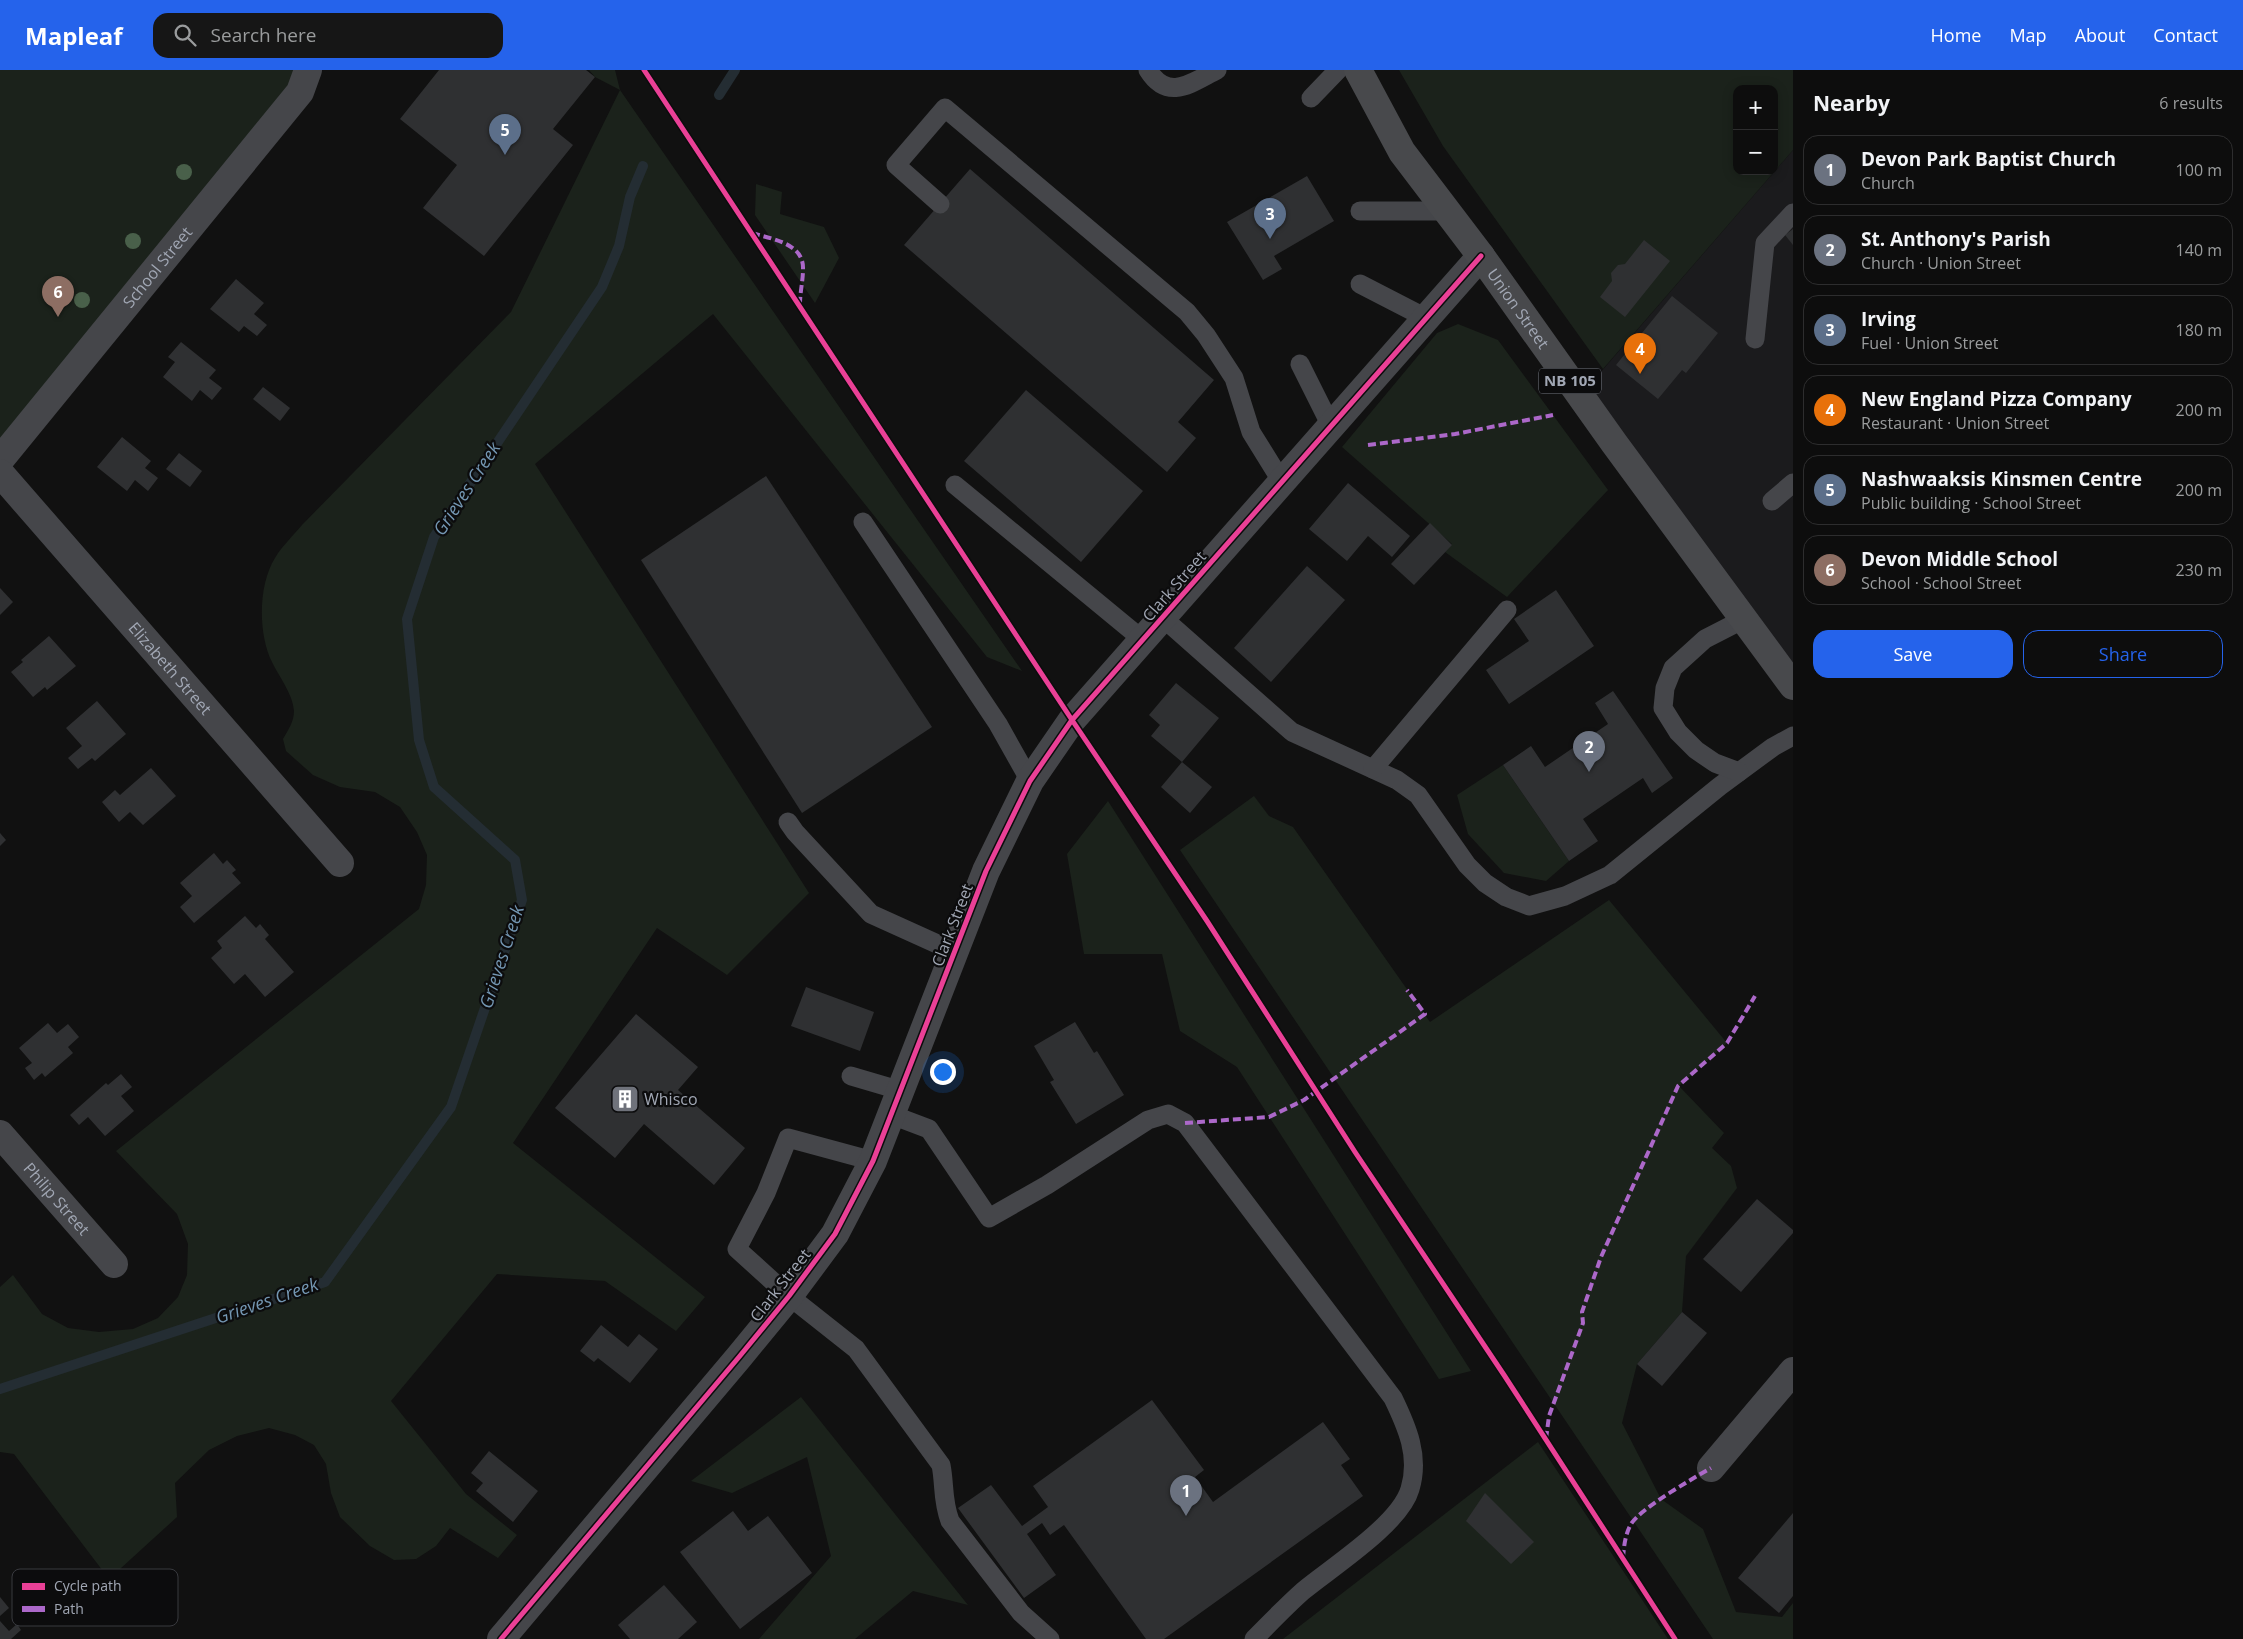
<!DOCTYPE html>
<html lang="en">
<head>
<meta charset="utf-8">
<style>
  body { margin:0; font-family:"Open Sans",sans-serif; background:#161616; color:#f1f3f6 }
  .controls { position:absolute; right:15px; top:15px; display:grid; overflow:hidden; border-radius:10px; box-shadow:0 2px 12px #0003 }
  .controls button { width:45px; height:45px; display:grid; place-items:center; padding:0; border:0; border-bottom:1px solid #2d2d2e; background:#0d0d0d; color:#f1f3f6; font:25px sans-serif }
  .you { position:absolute; left:942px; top:1001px; width:18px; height:18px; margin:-12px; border:4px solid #fff; border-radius:50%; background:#1a73e8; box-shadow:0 0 0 8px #1a73e833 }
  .badge { display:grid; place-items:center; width:32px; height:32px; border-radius:50%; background:#2563eb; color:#fff; font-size:16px; font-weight:700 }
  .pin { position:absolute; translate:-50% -41px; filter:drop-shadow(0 1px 2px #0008) }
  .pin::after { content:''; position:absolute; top:26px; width:18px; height:15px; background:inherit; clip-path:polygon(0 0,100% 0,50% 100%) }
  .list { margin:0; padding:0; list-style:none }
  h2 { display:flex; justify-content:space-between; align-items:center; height:65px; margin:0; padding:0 20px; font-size:21px }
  h2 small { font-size:16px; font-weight:400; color:#9a9c9d }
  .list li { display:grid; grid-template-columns:32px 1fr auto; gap:15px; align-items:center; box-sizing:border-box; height:70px; margin:0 10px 10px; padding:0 10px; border:1px solid #2d2d2e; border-radius:15px }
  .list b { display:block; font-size:19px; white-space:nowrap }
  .list p { margin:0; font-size:16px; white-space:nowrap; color:#9a9c9d }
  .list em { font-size:16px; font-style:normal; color:#9a9c9d }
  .actions { display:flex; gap:10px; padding:15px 20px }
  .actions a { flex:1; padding:11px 0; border:1px solid #2563eb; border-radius:15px; text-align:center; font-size:18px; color:#2563eb }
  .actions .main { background:#2563eb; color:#fff }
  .icon { flex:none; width:28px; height:28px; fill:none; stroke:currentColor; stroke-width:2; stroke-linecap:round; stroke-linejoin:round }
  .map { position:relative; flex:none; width:1793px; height:1569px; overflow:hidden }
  header { display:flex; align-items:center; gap:30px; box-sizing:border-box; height:70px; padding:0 25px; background:#2563eb; color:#fff }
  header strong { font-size:24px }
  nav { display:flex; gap:28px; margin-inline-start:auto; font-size:18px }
  .search { width:350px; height:45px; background:#161616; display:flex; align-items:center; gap:12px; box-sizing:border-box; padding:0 18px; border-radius:15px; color:#9a9c9d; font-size:19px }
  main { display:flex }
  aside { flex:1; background:#0d0d0d }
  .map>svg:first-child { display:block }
  .built { fill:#1b1b1d }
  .green { fill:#1b221b; fill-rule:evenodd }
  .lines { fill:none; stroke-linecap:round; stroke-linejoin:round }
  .stream { stroke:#242d33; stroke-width:10 }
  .building { fill:#2f3032 }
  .lane { stroke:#45464a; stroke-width:19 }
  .street { stroke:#45464a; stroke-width:28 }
  .primary { stroke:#48494c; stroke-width:28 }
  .quiet { stroke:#ac68c9; stroke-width:4; stroke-dasharray:8 4; stroke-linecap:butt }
  .cycleway-casing { stroke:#0c0c0d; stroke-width:8 }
  .cycleway { stroke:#ea4096; stroke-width:5 }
  .tree { fill:#49604a }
  .labels { text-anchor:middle; stroke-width:4.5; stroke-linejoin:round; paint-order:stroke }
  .shield { fill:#0c0c0d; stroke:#747882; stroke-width:1 }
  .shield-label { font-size:15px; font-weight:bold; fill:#a1a7b4 }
  .street-label { font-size:16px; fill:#a1a7b4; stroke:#0c0c0d }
  .poi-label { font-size:16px; fill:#a1a7b4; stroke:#0c0c0d; text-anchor:start }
  .water-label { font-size:18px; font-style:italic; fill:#7497b3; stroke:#0c0c0d }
  .key { fill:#0c0c0d; stroke:#393a3f; stroke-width:1 }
  .key-label { font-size:14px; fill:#a1a7b4 }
</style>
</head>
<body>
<header>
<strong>Mapleaf</strong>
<div class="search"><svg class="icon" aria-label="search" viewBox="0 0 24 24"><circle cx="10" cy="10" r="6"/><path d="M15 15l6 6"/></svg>Search here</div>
<nav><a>Home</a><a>Map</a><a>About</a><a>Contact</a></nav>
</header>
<main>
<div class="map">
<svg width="1793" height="1569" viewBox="0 0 1793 1569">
  <rect width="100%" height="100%" fill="#111"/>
  <polygon class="built" points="1793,80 1793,616 1580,326"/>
  <g class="green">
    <polygon points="0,0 308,0 0,390"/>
    <path d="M589,0H615L620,20L1022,601L987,587L713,244L535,394L809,823L727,905L657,858L513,1073L705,1227L676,1261L605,1211L497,1204L391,1331L466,1424L517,1465L498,1488L450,1458L436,1476L416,1489L394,1490L370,1476L340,1447L331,1423L326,1394L314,1375L295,1365L269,1358L237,1366L209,1380L175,1413L177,1447L109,1509L14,1384L0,1382V1217L13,1205L42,1244L68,1258L99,1262L133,1259L158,1248L178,1227L187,1205L188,1174L177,1144L116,1081L419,839L426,815L427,785L417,762L400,737L375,722L340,717L313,705L286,681L283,669C288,660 294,652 294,641C293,624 279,607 272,592C258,564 258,515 275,488C282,476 293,466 302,455L511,242L620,20L595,7Z"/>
    <path d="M1399,0H1793V80L1603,299L1443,76ZM1737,19H1774V101H1737Z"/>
    <polygon points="756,114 782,122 780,144 824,157 839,188 815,233 755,145"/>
    <polygon points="1458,254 1498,270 1608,420 1507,527 1445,482 1452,474 1342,377 1437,263"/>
    <polygon points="1503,695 1569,791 1546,811 1504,803 1468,764 1457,725"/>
    <polygon points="1254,726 1269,746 1293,757 1430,952 1609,830 1727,973 1679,1016 1724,1063 1712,1078 1731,1096 1737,1118 1686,1186 1682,1242 1637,1294 1622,1353 1661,1429 1703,1459 1736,1542 1782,1547 1793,1533 1793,1569 1713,1569 1180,780"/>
    <polygon points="1108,731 1471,1301 1439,1309 1237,997 1180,961 1162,884 1084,884 1067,784"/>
    <polygon points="801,1327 968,1535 913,1521 855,1569 759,1569 831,1486 807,1387 732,1423 691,1411"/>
    <polygon points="1538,1372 1668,1569 1283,1569"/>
  </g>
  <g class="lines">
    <g class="stream">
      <polyline points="719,25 735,0"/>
      <polyline points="0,1319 325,1212 451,1037 522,830 515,790 434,717 419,670 407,549 434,467 602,217 619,176 630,127 643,96"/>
    </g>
  </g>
  <g class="building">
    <polygon points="439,0 586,0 595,7 553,59 573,75 484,186 423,138 457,95 400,49"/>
    <polygon points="970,99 1214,310 1178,352 1196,368 1167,402 904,175"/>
    <polygon points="1307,106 1334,151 1274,186 1282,199 1263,210 1227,152"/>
    <polygon points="1793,159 1793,175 1785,165"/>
    <polygon points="1644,170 1670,191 1625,247 1600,227 1612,211 1611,203 1618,195 1625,194"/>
    <polygon points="236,209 264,233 254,244 267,255 257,266 244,256 239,262 210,239"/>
    <polygon points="1672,226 1718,263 1686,303 1682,300 1658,329 1616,295"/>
    <polygon points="181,272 216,300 209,308 222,318 212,330 200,320 192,331 163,307 175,292 168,287"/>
    <polygon points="263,317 290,338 280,351 253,329"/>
    <polygon points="1026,320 1143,421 1081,492 964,391"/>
    <polygon points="122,367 151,391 145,398 158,408 148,421 135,410 127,421 97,397"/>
    <polygon points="179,383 202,401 190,417 166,399"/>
    <polygon points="766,406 932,657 802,743 641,490"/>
    <polygon points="1348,413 1410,466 1392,487 1368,466 1347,491 1309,459"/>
    <polygon points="1430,453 1452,475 1414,515 1391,494"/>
    <polygon points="1307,496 1345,530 1271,612 1234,578"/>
    <polygon points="0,518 13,532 0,545"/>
    <polygon points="1556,520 1594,576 1509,634 1486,600 1529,571 1514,549"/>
    <polygon points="49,566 76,596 47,620 45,617 33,627 11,602 23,592 21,590"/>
    <polygon points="1176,613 1219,648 1182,692 1151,666 1160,655 1149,645"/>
    <polygon points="1613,621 1673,708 1652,723 1643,708 1583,749 1598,771 1569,791 1503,695 1531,676 1545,697 1608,654 1595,633"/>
    <polygon points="97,631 126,664 95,691 92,688 78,699 68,688 82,676 66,658"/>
    <polygon points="1182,692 1212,717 1190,743 1161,717"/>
    <polygon points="151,698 176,726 143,755 130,742 119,752 102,732 115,720 120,725"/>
    <polygon points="0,763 6,770 0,776"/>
    <polygon points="214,783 223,794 227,790 236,800 232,803 241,813 194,853 180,837 192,826 180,813"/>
    <polygon points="245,846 256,858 260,854 269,865 265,869 294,902 265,927 245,904 234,914 211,888 222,878 217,871"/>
    <polygon points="806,917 874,942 860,981 791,956"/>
    <polygon points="636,944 698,997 678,1020 745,1078 714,1115 644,1054 615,1088 555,1038"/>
    <polygon points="1075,952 1094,983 1097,981 1124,1025 1076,1054 1050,1012 1054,1010 1034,976"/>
    <polygon points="48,953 57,963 68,954 79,967 68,977 73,983 45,1007 42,1003 34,1010 25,998 32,993 19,978"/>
    <polygon points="121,1004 132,1017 121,1026 134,1041 105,1066 88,1047 79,1055 70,1045 106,1013 108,1015"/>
    <polygon points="1757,1129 1793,1160 1793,1163 1741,1222 1703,1189"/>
    <polygon points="1682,1242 1707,1263 1662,1316 1637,1294"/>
    <polygon points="601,1255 628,1277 639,1264 658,1279 630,1313 598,1288 594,1292 580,1281"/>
    <polygon points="1152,1330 1204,1400 1195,1407 1213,1432 1323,1352 1350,1389 1341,1395 1363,1426 1164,1569 1146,1569 1064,1455 1050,1465 1042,1453 1027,1464 1056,1505 1024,1528 958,1438 991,1415 1022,1456 1048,1437 1033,1416"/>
    <polygon points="489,1381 538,1421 513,1452 476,1421 483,1413 471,1403"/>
    <polygon points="1485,1423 1534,1472 1511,1494 1466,1451"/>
    <polygon points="733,1441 748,1461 768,1446 812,1503 740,1559 680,1482"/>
    <polygon points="1793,1443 1793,1526 1779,1543 1738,1508"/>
    <polygon points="664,1515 697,1552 678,1569 630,1569 618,1555"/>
    <polygon points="0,1527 9,1538 0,1546"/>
    <polygon points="0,1551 9,1561 17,1554 21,1560 11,1569 0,1569"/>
  </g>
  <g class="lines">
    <g class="lane">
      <path d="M1148,0C1168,32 1191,13 1217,0"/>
      <polyline points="1311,28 1338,0"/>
      <polyline points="940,134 896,95 945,38 1187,242 1206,265 1234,308 1251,362 1282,412"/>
      <polyline points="1360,141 1447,141"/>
      <polyline points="1360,214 1426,248"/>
      <polyline points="1755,269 1765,173 1793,143"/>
      <polyline points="1300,294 1331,356"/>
      <polyline points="955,415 1143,570"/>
      <polyline points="1772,431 1793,413"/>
      <polyline points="863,452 998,654 1030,711"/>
      <polyline points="1163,548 1292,662 1397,710 1418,725 1467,795 1485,813 1506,827 1529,836 1565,826 1610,805 1720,716 1773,677 1793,666"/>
      <polyline points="1373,699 1507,540"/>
      <polyline points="1739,702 1715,693 1696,680 1678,662 1663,638 1665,618 1673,598 1705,569 1744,549"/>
      <polyline points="788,752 795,762 871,844 955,882"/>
      <polyline points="851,1006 902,1021"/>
      <path d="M892,1045L929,1059L989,1148L1047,1115L1148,1050L1168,1044L1185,1053L1393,1328C1407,1357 1420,1386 1410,1419C1400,1454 1332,1497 1303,1521C1286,1536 1270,1553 1254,1569"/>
      <path d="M873,1091L788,1068L766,1123L737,1179L789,1226L856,1279L941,1395C945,1415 942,1430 950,1451L1021,1543L1050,1569"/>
    </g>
    <g class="street">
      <path id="s1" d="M0,390L300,22L308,0"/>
      <path id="s2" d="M0,403L340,793"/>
      <path id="s3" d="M0,1064L114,1194"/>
      <polyline points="1711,1398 1793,1301"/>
      <polyline points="501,1569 739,1287 789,1226 835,1164 873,1091 986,801 1030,711 1072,650 1481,186"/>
    </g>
    <path class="primary" id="s4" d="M1358,0L1402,82L1481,186L1614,373L1793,616"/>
    <g class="quiet">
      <path d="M752,163C771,169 804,173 803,199C803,211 800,222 800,234"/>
      <polyline points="1368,375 1455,364 1553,345"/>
      <polyline points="1185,1053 1269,1047 1304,1030 1425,944 1407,920"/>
      <polyline points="1546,1369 1549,1346 1583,1253 1582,1242 1601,1187 1678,1016 1727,973 1755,926"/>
      <path d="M1623,1488C1624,1476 1625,1465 1631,1454C1641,1438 1692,1409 1711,1398"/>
    </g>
    <defs>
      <g id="cycleway">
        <polyline points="644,0 1072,650 1207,851 1355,1082 1504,1305 1675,1569"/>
        <polyline points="501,1569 739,1287 789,1226 835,1164 873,1091 986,801 1030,711 1072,650 1481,186"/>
      </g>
    </defs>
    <use href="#cycleway" class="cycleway-casing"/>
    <use href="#cycleway" class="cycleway"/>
  </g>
  <g class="tree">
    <circle cx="184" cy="102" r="8"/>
    <circle cx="133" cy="171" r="8"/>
    <circle cx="82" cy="230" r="8"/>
  </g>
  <defs>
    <symbol id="building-square" viewBox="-11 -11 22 22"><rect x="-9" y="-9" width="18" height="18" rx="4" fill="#6f727b" stroke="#0c0c0d"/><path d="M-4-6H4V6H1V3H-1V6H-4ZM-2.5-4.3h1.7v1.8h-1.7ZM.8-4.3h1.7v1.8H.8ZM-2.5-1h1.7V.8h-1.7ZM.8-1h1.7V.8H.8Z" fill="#fff"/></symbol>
  </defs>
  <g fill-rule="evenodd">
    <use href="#building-square" x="609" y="1013" width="32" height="32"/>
  </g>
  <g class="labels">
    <rect class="shield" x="1539" y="298.5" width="62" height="25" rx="4"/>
    <g class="shield-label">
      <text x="1570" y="316">NB 105</text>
    </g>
    <g class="street-label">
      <text dy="6" stroke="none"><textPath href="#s1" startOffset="249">School Street</textPath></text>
      <text dy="6" stroke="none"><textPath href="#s4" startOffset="288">Union Street</textPath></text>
      <text transform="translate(1174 516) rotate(-49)" y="6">Clark Street</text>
      <text dy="6" stroke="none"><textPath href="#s2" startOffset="259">Elizabeth Street</textPath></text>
      <text transform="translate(952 855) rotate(-69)" y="6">Clark Street</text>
      <text dy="6" stroke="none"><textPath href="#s3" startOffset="86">Philip Street</textPath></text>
      <text transform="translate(780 1215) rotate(-52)" y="6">Clark Street</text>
    </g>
    <g class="poi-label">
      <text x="644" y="1035">Whisco</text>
    </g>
    <g class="water-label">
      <text transform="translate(467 419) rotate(-57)" y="6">Grieves Creek</text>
      <text transform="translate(502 887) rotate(-72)" y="6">Grieves Creek</text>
      <text transform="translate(267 1231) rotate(-19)" y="6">Grieves Creek</text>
    </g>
  </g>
  <rect x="12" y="1499" width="166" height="57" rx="8" class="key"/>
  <rect x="22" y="1513" width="23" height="7" fill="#ea4096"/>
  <rect x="22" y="1536" width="23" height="6" fill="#ac68c9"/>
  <g class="key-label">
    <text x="54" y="1521">Cycle path</text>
    <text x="54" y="1544">Path</text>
  </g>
</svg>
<div class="controls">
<button>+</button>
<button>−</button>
</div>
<div class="you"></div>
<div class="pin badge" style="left:1186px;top:1446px;background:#6b7280">1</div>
<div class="pin badge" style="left:1589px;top:702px;background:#6b7280">2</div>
<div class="pin badge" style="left:1270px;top:169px;background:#5c6f8a">3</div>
<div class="pin badge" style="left:1640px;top:304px;background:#e8710a">4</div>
<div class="pin badge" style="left:505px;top:85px;background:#5c6f8a">5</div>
<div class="pin badge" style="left:58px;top:247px;background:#8d6e63">6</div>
</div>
<aside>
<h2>Nearby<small>6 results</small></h2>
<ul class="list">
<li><span class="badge" style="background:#6b7280">1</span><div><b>Devon Park Baptist Church</b><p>Church</p></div><em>100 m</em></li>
<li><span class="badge" style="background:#6b7280">2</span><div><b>St. Anthony's Parish</b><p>Church · Union Street</p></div><em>140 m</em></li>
<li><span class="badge" style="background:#5c6f8a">3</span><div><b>Irving</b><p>Fuel · Union Street</p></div><em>180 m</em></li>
<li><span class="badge" style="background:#e8710a">4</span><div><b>New England Pizza Company</b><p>Restaurant · Union Street</p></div><em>200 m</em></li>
<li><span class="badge" style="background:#5c6f8a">5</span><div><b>Nashwaaksis Kinsmen Centre</b><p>Public building · School Street</p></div><em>200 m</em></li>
<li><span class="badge" style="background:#8d6e63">6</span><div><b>Devon Middle School</b><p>School · School Street</p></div><em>230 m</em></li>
</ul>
<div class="actions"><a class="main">Save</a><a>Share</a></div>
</aside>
</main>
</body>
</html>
